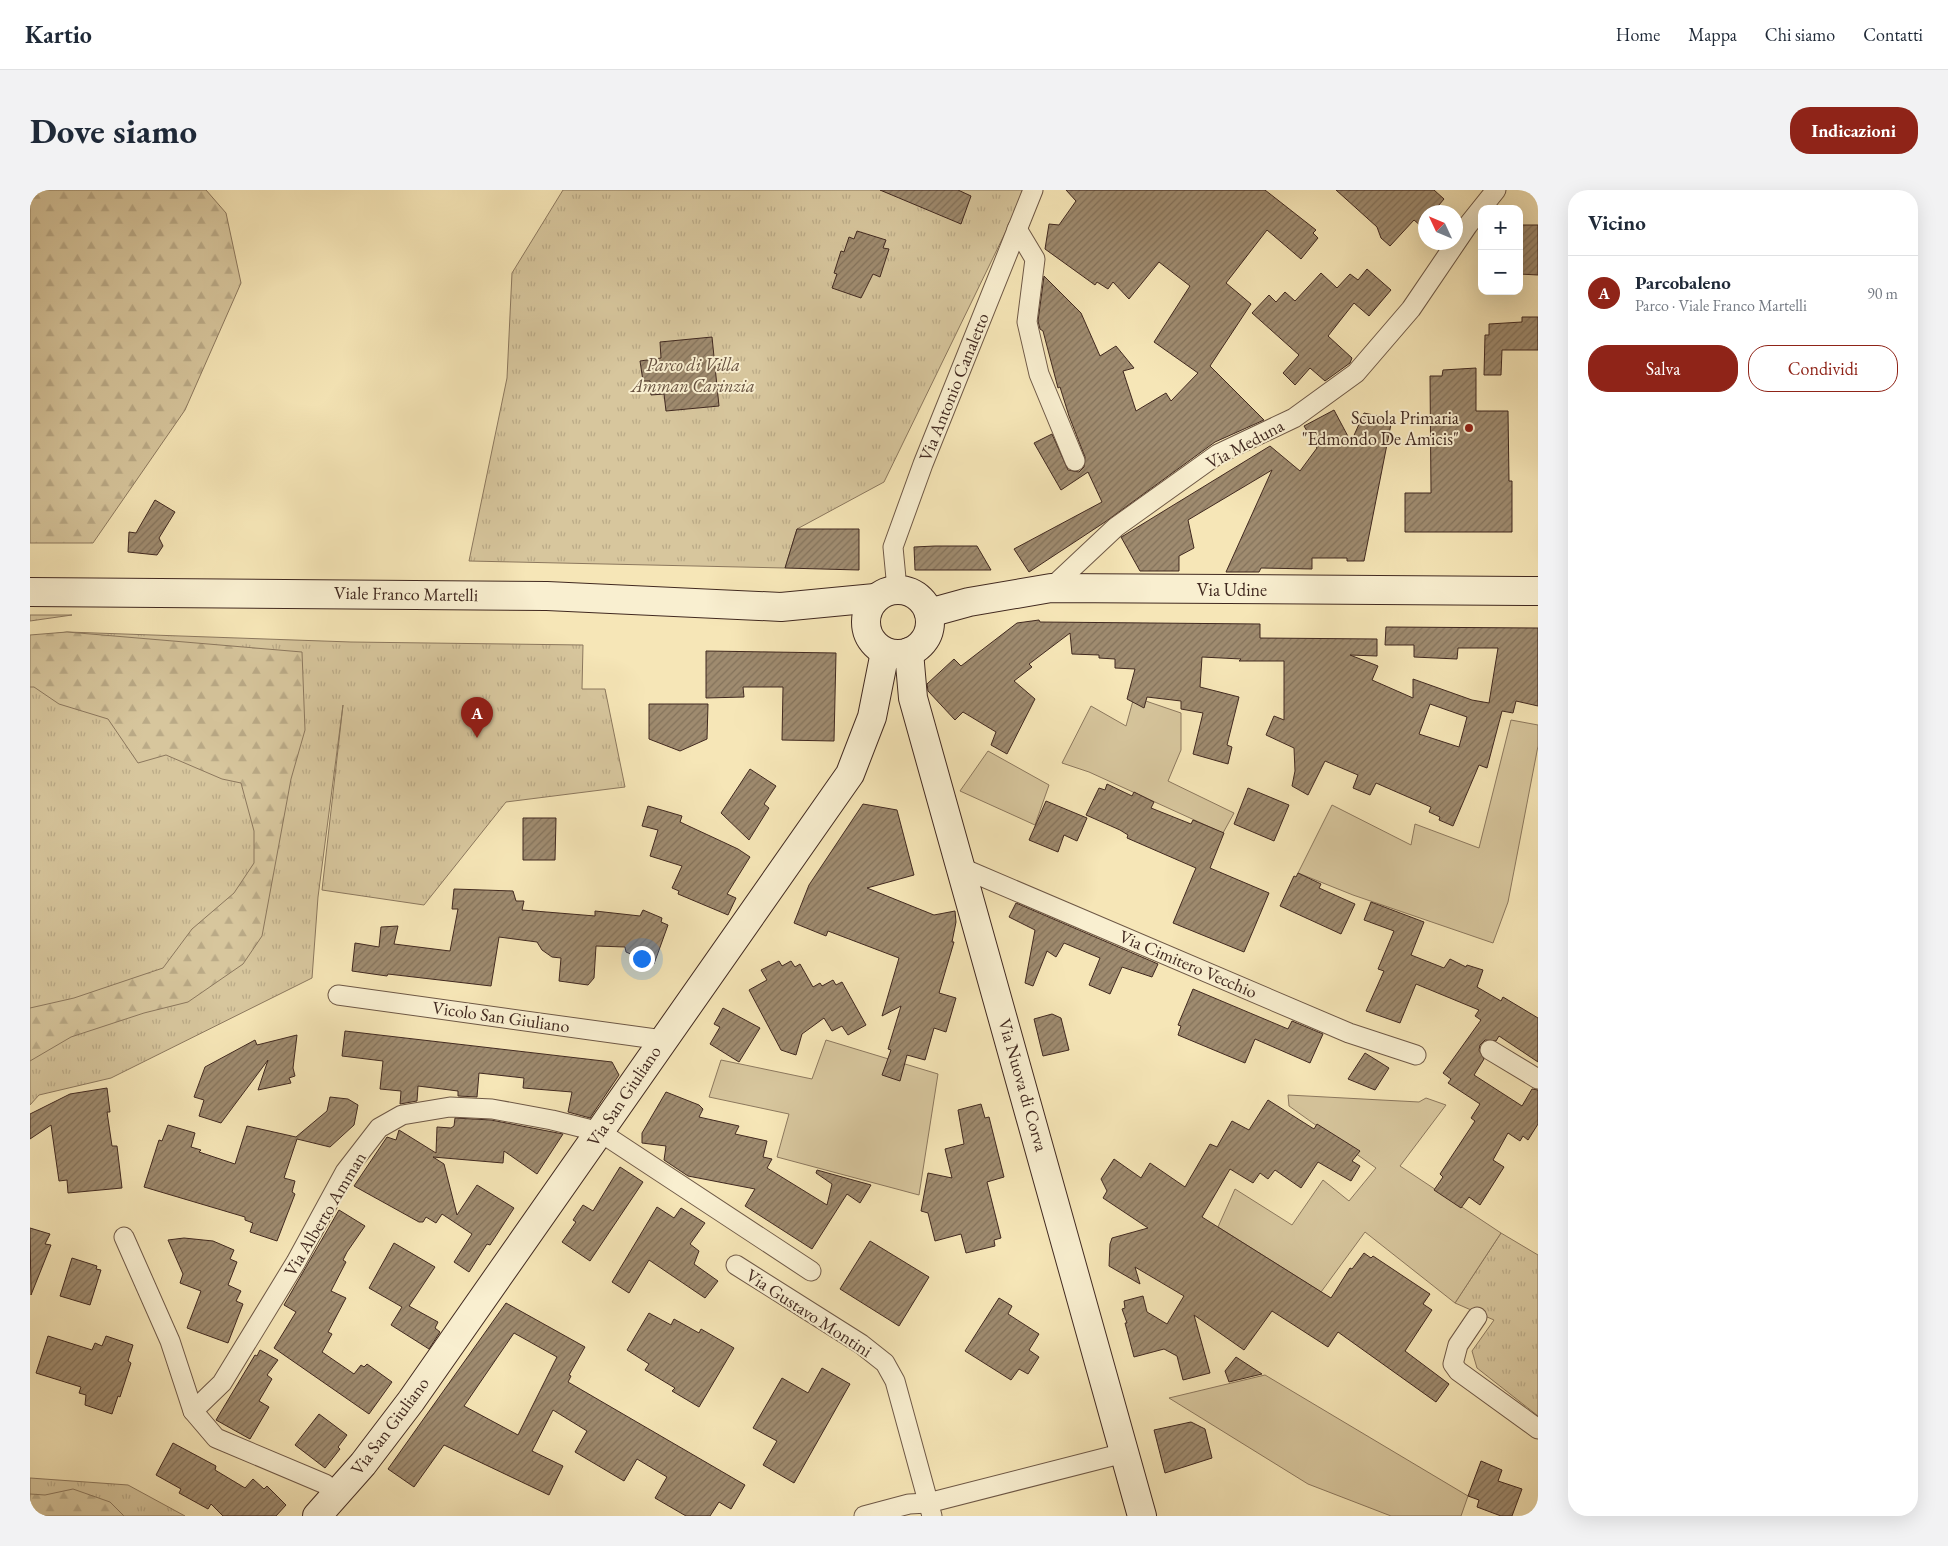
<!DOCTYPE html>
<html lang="it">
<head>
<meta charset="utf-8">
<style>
  body { margin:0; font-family:"EB Garamond",serif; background:#f2f2f3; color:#1f2937 }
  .controls { position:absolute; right:15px; top:15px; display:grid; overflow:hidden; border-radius:10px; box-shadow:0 5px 20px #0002 }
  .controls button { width:45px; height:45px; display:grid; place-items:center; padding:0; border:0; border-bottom:1px solid #e0e1e3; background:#fff; color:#1f2937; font:25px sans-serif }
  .compass { position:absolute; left:1388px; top:15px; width:45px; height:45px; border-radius:50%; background:#fff; box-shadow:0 5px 20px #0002; rotate:314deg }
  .you { position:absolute; left:611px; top:768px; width:18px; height:18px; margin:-12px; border:4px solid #fff; border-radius:50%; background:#1a73e8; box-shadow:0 0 0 8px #1a73e833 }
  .badge { display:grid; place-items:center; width:32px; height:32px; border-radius:50%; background:#8f2418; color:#fff; font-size:16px; font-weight:700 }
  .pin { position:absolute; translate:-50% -41px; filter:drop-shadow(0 1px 2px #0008) }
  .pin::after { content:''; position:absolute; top:26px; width:18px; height:15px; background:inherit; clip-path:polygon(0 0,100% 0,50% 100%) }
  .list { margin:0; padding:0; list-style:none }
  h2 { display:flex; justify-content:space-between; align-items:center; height:65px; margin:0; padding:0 20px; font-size:21px }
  h2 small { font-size:16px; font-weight:400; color:#747a83 }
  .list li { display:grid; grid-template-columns:32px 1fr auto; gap:15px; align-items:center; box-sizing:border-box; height:75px; padding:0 20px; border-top:1px solid #e0e1e3 }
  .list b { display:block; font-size:19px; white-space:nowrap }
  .list p { margin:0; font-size:16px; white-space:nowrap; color:#747a83 }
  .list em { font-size:16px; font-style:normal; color:#747a83 }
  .actions { display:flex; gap:10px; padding:15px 20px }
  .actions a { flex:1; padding:11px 0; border:1px solid #8f2418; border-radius:20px; text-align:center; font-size:18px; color:#8f2418 }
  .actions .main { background:#8f2418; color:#fff }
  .map { position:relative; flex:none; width:1508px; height:1326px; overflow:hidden; border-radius:20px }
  header { display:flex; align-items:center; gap:30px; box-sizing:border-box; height:70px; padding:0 25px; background:#fff; border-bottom:1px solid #e0e1e3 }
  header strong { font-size:24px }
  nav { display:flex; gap:28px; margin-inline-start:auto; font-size:18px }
  .intro { display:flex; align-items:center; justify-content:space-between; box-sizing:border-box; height:120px; padding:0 30px }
  h1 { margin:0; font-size:35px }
  .button { padding:12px 22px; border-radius:20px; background:#8f2418; color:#fff; font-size:18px; font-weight:700 }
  main { display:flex; gap:30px; padding:0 30px }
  aside { flex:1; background:#fff; border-radius:20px; box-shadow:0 5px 20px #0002 }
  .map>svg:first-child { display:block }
  .grass { fill:url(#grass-tufts); stroke:#8c785e }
  .forest { fill:url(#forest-firs); stroke:#8c785e }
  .garden { fill:#d7c69d; stroke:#8c785e }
  .building { fill:url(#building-hatch); stroke:#412920; fill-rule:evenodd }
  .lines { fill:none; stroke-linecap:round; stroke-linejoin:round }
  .minor-casing { stroke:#6e5846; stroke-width:21 }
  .secondary-casing { stroke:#412920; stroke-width:30 }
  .minor { stroke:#f9efd0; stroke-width:19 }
  .secondary { stroke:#f9efd0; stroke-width:28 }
  .poi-dot { fill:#8f2418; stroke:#f9efd0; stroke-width:2 }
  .labels { text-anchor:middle; stroke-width:4; stroke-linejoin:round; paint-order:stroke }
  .park-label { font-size:18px; font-style:italic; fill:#66503f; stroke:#f9efd0 }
  .street-label { font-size:18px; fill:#412920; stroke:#f9efd0 }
  .poi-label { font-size:18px; fill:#412920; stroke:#f9efd0; text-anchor:end }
</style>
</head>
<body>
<header>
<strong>Kartio</strong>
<nav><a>Home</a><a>Mappa</a><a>Chi siamo</a><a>Contatti</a></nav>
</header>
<div class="intro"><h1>Dove siamo</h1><a class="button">Indicazioni</a></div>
<main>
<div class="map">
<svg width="1508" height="1326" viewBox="0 0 1508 1326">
  <defs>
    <pattern id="grass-tufts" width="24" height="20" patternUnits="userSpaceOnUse" patternTransform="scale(1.25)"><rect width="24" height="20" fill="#d7c69d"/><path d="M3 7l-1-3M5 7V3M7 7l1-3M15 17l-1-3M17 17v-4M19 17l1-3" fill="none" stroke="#baaa87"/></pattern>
    <pattern id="forest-firs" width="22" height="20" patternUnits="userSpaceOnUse" patternTransform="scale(1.25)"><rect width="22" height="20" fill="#d7c69d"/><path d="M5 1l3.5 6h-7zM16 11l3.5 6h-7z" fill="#baaa87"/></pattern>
    <pattern id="building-hatch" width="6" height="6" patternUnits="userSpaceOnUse" patternTransform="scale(1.25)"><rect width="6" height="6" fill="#9f8b6f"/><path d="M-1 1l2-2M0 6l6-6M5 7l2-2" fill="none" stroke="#83725b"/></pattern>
  </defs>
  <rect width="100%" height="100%" fill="#f6e6b7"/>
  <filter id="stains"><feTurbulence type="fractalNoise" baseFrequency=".004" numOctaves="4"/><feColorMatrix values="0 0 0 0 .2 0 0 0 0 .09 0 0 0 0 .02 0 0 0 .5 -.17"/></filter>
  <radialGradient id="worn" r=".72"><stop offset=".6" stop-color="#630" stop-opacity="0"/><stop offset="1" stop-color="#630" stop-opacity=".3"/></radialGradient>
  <g class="grass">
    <polygon points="533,0 996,0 854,292 767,339 755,378 439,371 477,188 482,83"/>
    <polygon points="0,425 42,425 0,431"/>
    <polygon points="37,442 321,452 553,455 552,499 575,499 595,597 476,612 394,715 292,700 313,515 288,707 282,788 81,888 9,905 0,915 0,447"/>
    <polygon points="1471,1043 1508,1065 1508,1226 1447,1178 1442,1161 1464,1130 1425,1113"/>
    <polygon points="0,1288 98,1295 155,1326 0,1326"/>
  </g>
  <g class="forest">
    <polygon points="0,0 176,0 196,23 211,93 155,220 63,353 0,353"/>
    <polygon points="37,442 272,462 275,540 261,589 232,746 213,774 158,812 114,823 41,847 0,871 0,818 44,808 133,778 162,739 204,703 224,673 224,641 211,593 192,589 136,565 108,573 78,529 29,514 4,497 0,497 0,445"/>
    <polygon points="43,1299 80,1312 94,1326 0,1326 0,1304 15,1305"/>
  </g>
  <g class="garden">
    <polygon points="1104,507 1151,523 1151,560 1138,591 1204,623 1193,643 1059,582 1032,573 1061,516 1096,536"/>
    <polygon points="1481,530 1508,535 1508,556 1478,712 1463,753 1323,705 1268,683 1302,615 1381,655 1385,634 1449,658"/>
    <polygon points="958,561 1019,595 1005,635 930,601"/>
    <polygon points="796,850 908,884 889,1005 747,967 759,924 679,907 691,870 782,889"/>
    <polygon points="1258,905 1389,912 1396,908 1416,915 1370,976 1471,1043 1425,1113 1335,1042 1291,1102 1188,1037 1205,999 1262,1035 1293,990 1319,1011 1346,978 1259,916"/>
    <polygon points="1235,1185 1438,1306 1431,1326 1361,1326 1278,1294 1139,1208"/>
  </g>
  <g class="building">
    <polygon points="850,0 928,0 941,6 931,34"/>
    <polygon points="1036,0 1235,0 1286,40 1283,43 1288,48 1271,69 1237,40 1196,93 1221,114 1180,176 1234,230 1185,252 1075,332 999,382 984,359 1072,312 1058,282 1031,300 1004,253 1022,244 1038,280 1049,282 1054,277 1055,267 1039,226 1030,197 1028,198 1013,141 1010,139 1008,131 1014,86 1051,123 1070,166 1086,156 1104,178 1093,181 1106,221 1136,203 1141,211 1168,183 1124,152 1160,96 1129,72 1099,109 1083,92 1078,99 1067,92 1065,95 1015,59 1019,34 1029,35 1046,11"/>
    <polygon points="1306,0 1404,0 1414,9 1403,22 1396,22 1396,31 1391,36 1384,30 1360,56 1351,48 1347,37"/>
    <polygon points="1489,35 1508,35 1508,85 1489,84"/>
    <polygon points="827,41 856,50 853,58 859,59 850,87 843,84 831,108 802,98 807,84 804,83 811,61 814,62 819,47 824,49"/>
    <polygon points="1337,79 1361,100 1339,126 1324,113 1298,146 1322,168 1320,173 1295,191 1280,178 1265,195 1253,183 1269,165 1222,123 1239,105 1246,112 1255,102 1265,111 1291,83 1307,98 1320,84 1328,90"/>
    <polygon points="1492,127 1508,127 1508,160 1472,160 1471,185 1454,185 1455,145 1459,145 1459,134 1492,132"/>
    <polygon points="682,147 689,216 636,221 634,204 621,205 620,191 613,191 610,171 631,168 630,152"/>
    <polygon points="1446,178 1446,221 1478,221 1479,291 1482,291 1482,342 1375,342 1375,303 1401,303 1400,186 1412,186 1413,180"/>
    <polygon points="1304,220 1321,252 1334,223 1362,229 1334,371 1317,371 1317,368 1282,368 1282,379 1231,378 1229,382 1196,382 1242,280 1158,330 1164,358 1149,366 1149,381 1110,381 1091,347 1093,346 1240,256 1270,281 1287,258 1274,236"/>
    <polygon points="125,310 145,322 129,348 133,356 127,365 98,362 99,342 106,343"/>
    <polygon points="767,339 829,339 829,380 755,378"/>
    <polygon points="905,356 947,356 961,380 885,380 884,357"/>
    <path d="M1009,430L1010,432L1230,434V448L1347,449V466L1320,465L1348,476L1342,490L1383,508V489L1442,510L1459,513L1468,458H1428L1427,469L1384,467V455H1355L1356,437L1508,438V516L1486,511L1483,523L1472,521L1457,578L1449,575L1423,636L1409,630L1410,627L1399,622L1401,617L1346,593L1340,605L1323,598L1328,585L1295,571L1278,605L1262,596L1265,581L1264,558L1236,545L1244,526L1254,530V471H1209L1211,469L1172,467L1170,497L1209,507L1197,555L1202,557L1198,574L1163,564L1173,523L1151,519V511L1117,507L1114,518L1097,509L1105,479L1085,478V469L1069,468V465L1042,464L1040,443L999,474L1002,477L984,491L1005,509L977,564L961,555L966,542L933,522L925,530L898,501L897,494L924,469L931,476L987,433ZM1400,514L1437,527L1429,557L1389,544Z"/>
    <polygon points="676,461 806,463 804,551 752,550 753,497 713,497 714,507 676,508"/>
    <polygon points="619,514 678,514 677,549 650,561 619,549"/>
    <polygon points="720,579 746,596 734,614 739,618 719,650 691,623"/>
    <polygon points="1077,594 1102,606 1104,602 1124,612 1121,618 1161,634 1163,630 1194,643 1180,678 1239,703 1214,762 1143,733 1166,678 1097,648 1098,645 1090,640 1056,625 1069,598 1075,600"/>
    <polygon points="1218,598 1259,615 1244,651 1204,634"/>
    <polygon points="1016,611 1057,628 1047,651 1034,645 1028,662 999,650"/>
    <polygon points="833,614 867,620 884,685 837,698 904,725 925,721 926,732 922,752 924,752 909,803 926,808 916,842 904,838 895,870 877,865 870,891 852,885 861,860 858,859 871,816 852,826 869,768 798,741 796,746 764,733 779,695"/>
    <polygon points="618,616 652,626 650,632 708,659 720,667 697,704 706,708 698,725 648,704 649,701 642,698 652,676 620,666 628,640 612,636"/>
    <polygon points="493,628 526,628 525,670 493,670"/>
    <polygon points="1268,683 1291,694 1289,698 1325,714 1311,744 1250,716 1264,686 1266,687"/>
    <polygon points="424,699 483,701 486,711 494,711 492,720 565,726 565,721 610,726 613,720 632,728 631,732 638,735 624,774 596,762 595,757 566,756 564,788 558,795 529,791 531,768 522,767 512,760 507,752 469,747 461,796 358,784 357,786 322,781 325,753 349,757 351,737 368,736 364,754 420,761 428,719 422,719"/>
    <polygon points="1341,712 1394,732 1381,765 1414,778 1420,769 1436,777 1437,775 1453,780 1447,797 1471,811 1473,807 1508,828 1508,872 1469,846 1466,851 1455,850 1450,855 1449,860 1454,869 1444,885 1492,916 1502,899 1508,900 1508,934 1498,950 1493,946 1490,951 1478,943 1463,970 1474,977 1450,1015 1439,1007 1431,1018 1404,1000 1413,987 1410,984 1445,931 1441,928 1450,914 1418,893 1421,889 1413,883 1451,830 1445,826 1449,820 1386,794 1370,833 1336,821 1354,781 1348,779 1364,741 1334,730"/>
    <polygon points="986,713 1128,774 1122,787 1092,777 1080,804 1059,795 1070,768 1034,753 1026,767 1017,761 1003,796 995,793 1005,740 979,727"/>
    <polygon points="749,771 752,776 761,771 765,777 770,774 783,797 790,793 792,796 803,790 806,795 812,792 836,835 818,845 812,836 802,841 794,828 772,844 766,865 751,860 719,800 737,790 731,780"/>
    <polygon points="1163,799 1258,839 1262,831 1293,844 1280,873 1225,849 1215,873 1148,845 1151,836 1148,835"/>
    <polygon points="693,818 730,838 709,872 680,854 690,837 684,834"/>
    <polygon points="1022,824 1031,828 1039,860 1013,866 1004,829"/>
    <polygon points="315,841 582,872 589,885 560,928 538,922 542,902 493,898 494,888 449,883 447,907 428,906 428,901 388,896 387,911 370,914 371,901 350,899 353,871 312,866"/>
    <polygon points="267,845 263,878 265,886 259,888 261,893 228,900 238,870 191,933 169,926 174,910 164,907 175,877 225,850 227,855"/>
    <polygon points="1335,863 1359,878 1345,900 1318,889"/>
    <polygon points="77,898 80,922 77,922 82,956 87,956 92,998 38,1003 37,990 29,991 21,935 0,949 0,924 40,904"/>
    <polygon points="636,902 669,915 673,919 669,927 709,936 705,944 737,951 733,967 742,969 737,978 797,1015 802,994 786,983 787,980 841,995 830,1013 817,1004 782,1059 715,1016 725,999 658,986 634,970 636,956 612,953 612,943"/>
    <polygon points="300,907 318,909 328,915 324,935 300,957 267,949 254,988 265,991 262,1002 265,1004 247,1051 220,1042 223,1033 215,1030 215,1027 114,997 129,950 132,951 138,935 165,943 161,957 171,960 169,962 205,974 217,936 266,947 297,921"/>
    <polygon points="1238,910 1284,939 1287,934 1330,961 1322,971 1330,976 1321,991 1288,972 1271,998 1245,980 1238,989 1230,983 1223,993 1200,979 1172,1027 1301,1108 1320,1078 1322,1079 1334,1063 1341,1068 1343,1066 1400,1104 1393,1114 1402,1120 1375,1161 1419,1194 1406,1212 1308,1142 1298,1157 1242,1121 1214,1160 1164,1125 1180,1183 1153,1190 1147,1166 1134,1159 1104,1167 1095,1133 1097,1133 1092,1119 1095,1118 1094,1111 1113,1106 1117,1122 1137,1134 1154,1106 1105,1077 1110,1094 1079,1076 1080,1054 1082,1048 1118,1038 1073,1008 1077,1001 1071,989 1084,969 1111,988 1120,973 1155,997 1180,954 1187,957 1202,931 1219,940"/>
    <polygon points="951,914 955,928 959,927 974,987 957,992 971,1048 964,1050 965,1056 936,1063 931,1044 905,1051 898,1023 891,1021 898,983 922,988 915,959 934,954 928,920"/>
    <polygon points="425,928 461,930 533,944 507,984 474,961 473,973 403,967 414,974 427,1025 447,995 484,1018 460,1055 457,1054 439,1082 424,1072 442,1044 412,1024 406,1033 396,1027 393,1032 389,1032 324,996 357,947 366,950 369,940 406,963 407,937 421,938 424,936"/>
    <polygon points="590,977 613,992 560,1071 532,1052 546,1032 543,1030 553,1015 563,1021"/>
    <polygon points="627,1017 644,1028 651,1018 675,1033 660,1054 669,1061 664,1074 688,1091 675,1108 619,1070 599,1103 582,1092"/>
    <polygon points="309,1020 335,1036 317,1062 313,1070 316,1072 301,1101 316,1108 298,1142 302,1144 292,1162 324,1184 331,1175 334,1177 337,1174 362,1192 339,1224 244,1158 266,1122 254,1115"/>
    <polygon points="0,1038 20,1044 15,1054 21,1055 1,1105"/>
    <polygon points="154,1048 183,1051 204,1060 200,1069 207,1072 198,1095 211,1101 206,1111 213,1114 198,1153 157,1138 171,1101 150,1093 153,1084 138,1050"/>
    <polygon points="840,1051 899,1087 869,1136 810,1099"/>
    <polygon points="364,1053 405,1077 379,1116 408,1132 405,1138 410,1142 399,1159 361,1135 372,1117 339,1098"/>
    <polygon points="42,1068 67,1076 66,1079 71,1080 60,1115 30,1106"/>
    <polygon points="969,1108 982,1116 978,1124 1009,1144 999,1160 1009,1167 998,1184 989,1179 981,1190 935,1161"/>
    <path d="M476,1113L555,1157L539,1185L541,1186L538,1192L715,1295L701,1319L689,1312L680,1326H656L625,1308L637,1287L607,1269L594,1291L545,1262L557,1241L523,1220L502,1261L533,1276L519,1305L414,1255L384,1297L358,1279ZM484,1143L527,1167L488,1245L434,1216Z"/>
    <polygon points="619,1123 641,1135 644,1129 669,1143 671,1139 704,1158 669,1217 642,1201 645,1198 615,1180 619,1174 597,1160"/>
    <polygon points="18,1146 62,1160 65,1153 72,1156 76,1146 103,1155 98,1171 101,1173 90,1207 88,1206 82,1224 55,1215 56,1205 49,1203 51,1197 6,1183"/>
    <polygon points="230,1160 248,1170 237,1185 242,1189 229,1211 239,1217 220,1249 186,1230 225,1165 227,1166"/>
    <polygon points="1206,1167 1232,1184 1199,1192 1195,1181"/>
    <polygon points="792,1178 820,1194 764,1293 733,1275 747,1251 723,1238 752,1188 778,1203"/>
    <polygon points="289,1224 317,1245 308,1257 310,1259 295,1278 265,1255"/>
    <polygon points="1161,1232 1175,1239 1182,1268 1135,1283 1124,1240"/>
    <polygon points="143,1253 186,1276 185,1280 215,1298 223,1289 234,1299 237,1296 256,1315 246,1326 193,1326 181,1314 178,1319 149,1303 151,1299 126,1285"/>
    <polygon points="1451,1271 1472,1280 1468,1291 1492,1299 1482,1326 1471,1326 1447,1317 1449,1310 1438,1306"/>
  </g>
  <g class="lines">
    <defs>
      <g id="minor">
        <polyline points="987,39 1005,69 997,132 1009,184 1045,271"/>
        <polyline points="1021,398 1086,337 1188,264 1264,228 1326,183 1381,119 1438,35 1466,0"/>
        <polyline points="867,399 863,357 893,274 1003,0"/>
        <polyline points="932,678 1319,843 1386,865"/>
        <polyline points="308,805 633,850"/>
        <polyline points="1460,860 1508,889"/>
        <polyline points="94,1047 140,1151 163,1221 186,1248 295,1294 306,1306"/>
        <polyline points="706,1075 831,1154 855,1173 865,1191 902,1326"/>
        <polyline points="1447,1127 1428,1155 1423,1174 1428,1181 1508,1239"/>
        <polyline points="163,1221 192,1193 266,1072 315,982 349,938 372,925 420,917 462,919 522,930 570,942 781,1081"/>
        <polyline points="834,1326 879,1314 898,1313 1094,1263"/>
      </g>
      <g id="secondary">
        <circle cx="868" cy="432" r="32"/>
        <polyline points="0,402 517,406 751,417 845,408"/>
        <polyline points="899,423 939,412 1021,398 1508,401"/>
        <polyline points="879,462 883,508 1112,1326"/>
        <polyline points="287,1326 333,1274 381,1211 820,584 842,527 855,462"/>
      </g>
    </defs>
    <use href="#minor" class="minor-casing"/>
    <use href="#secondary" class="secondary-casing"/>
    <use href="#minor" class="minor"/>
    <use href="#secondary" class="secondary"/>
  </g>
  <circle class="poi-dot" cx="1439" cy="238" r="5"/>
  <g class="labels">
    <g class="park-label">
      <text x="663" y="181">Parco di Villa<tspan x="663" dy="21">Amman Carinzia</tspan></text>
    </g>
    <g class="street-label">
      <text transform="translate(924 197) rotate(-68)" y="6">Via Antonio Canaletto</text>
      <text transform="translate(1215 254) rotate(-28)" y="6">Via Meduna</text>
      <text x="1202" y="406">Via Udine</text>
      <text transform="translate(376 404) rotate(1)" y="6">Viale Franco Martelli</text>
      <text transform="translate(1158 774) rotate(23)" y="6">Via Cimitero Vecchio</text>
      <text transform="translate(471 827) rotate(8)" y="6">Vicolo San Giuliano</text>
      <text transform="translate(993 895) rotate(74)" y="6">Via Nuova di Corva</text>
      <text transform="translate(594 906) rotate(-56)" y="6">Via San Giuliano</text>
      <text transform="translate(295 1024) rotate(-59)" y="6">Via Alberto Amman</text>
      <text transform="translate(779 1123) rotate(33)" y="6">Via Gustavo Montini</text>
      <text transform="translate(360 1236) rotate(-53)" y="6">Via San Giuliano</text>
    </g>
    <g class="poi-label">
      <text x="1429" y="234">Scuola Primaria<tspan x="1429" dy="21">"Edmondo De Amicis"</tspan></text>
    </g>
  </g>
  <rect width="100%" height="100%" filter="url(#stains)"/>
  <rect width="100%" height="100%" fill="url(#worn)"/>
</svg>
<div class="controls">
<button>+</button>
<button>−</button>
</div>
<svg class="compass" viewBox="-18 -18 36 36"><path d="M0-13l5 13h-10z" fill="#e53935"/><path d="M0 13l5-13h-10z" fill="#747a83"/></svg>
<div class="you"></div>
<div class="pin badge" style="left:447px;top:548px">A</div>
</div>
<aside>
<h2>Vicino<small></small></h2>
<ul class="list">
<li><span class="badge">A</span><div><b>Parcobaleno</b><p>Parco · Viale Franco Martelli</p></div><em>90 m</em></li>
</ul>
<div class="actions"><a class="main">Salva</a><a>Condividi</a></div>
</aside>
</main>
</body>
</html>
